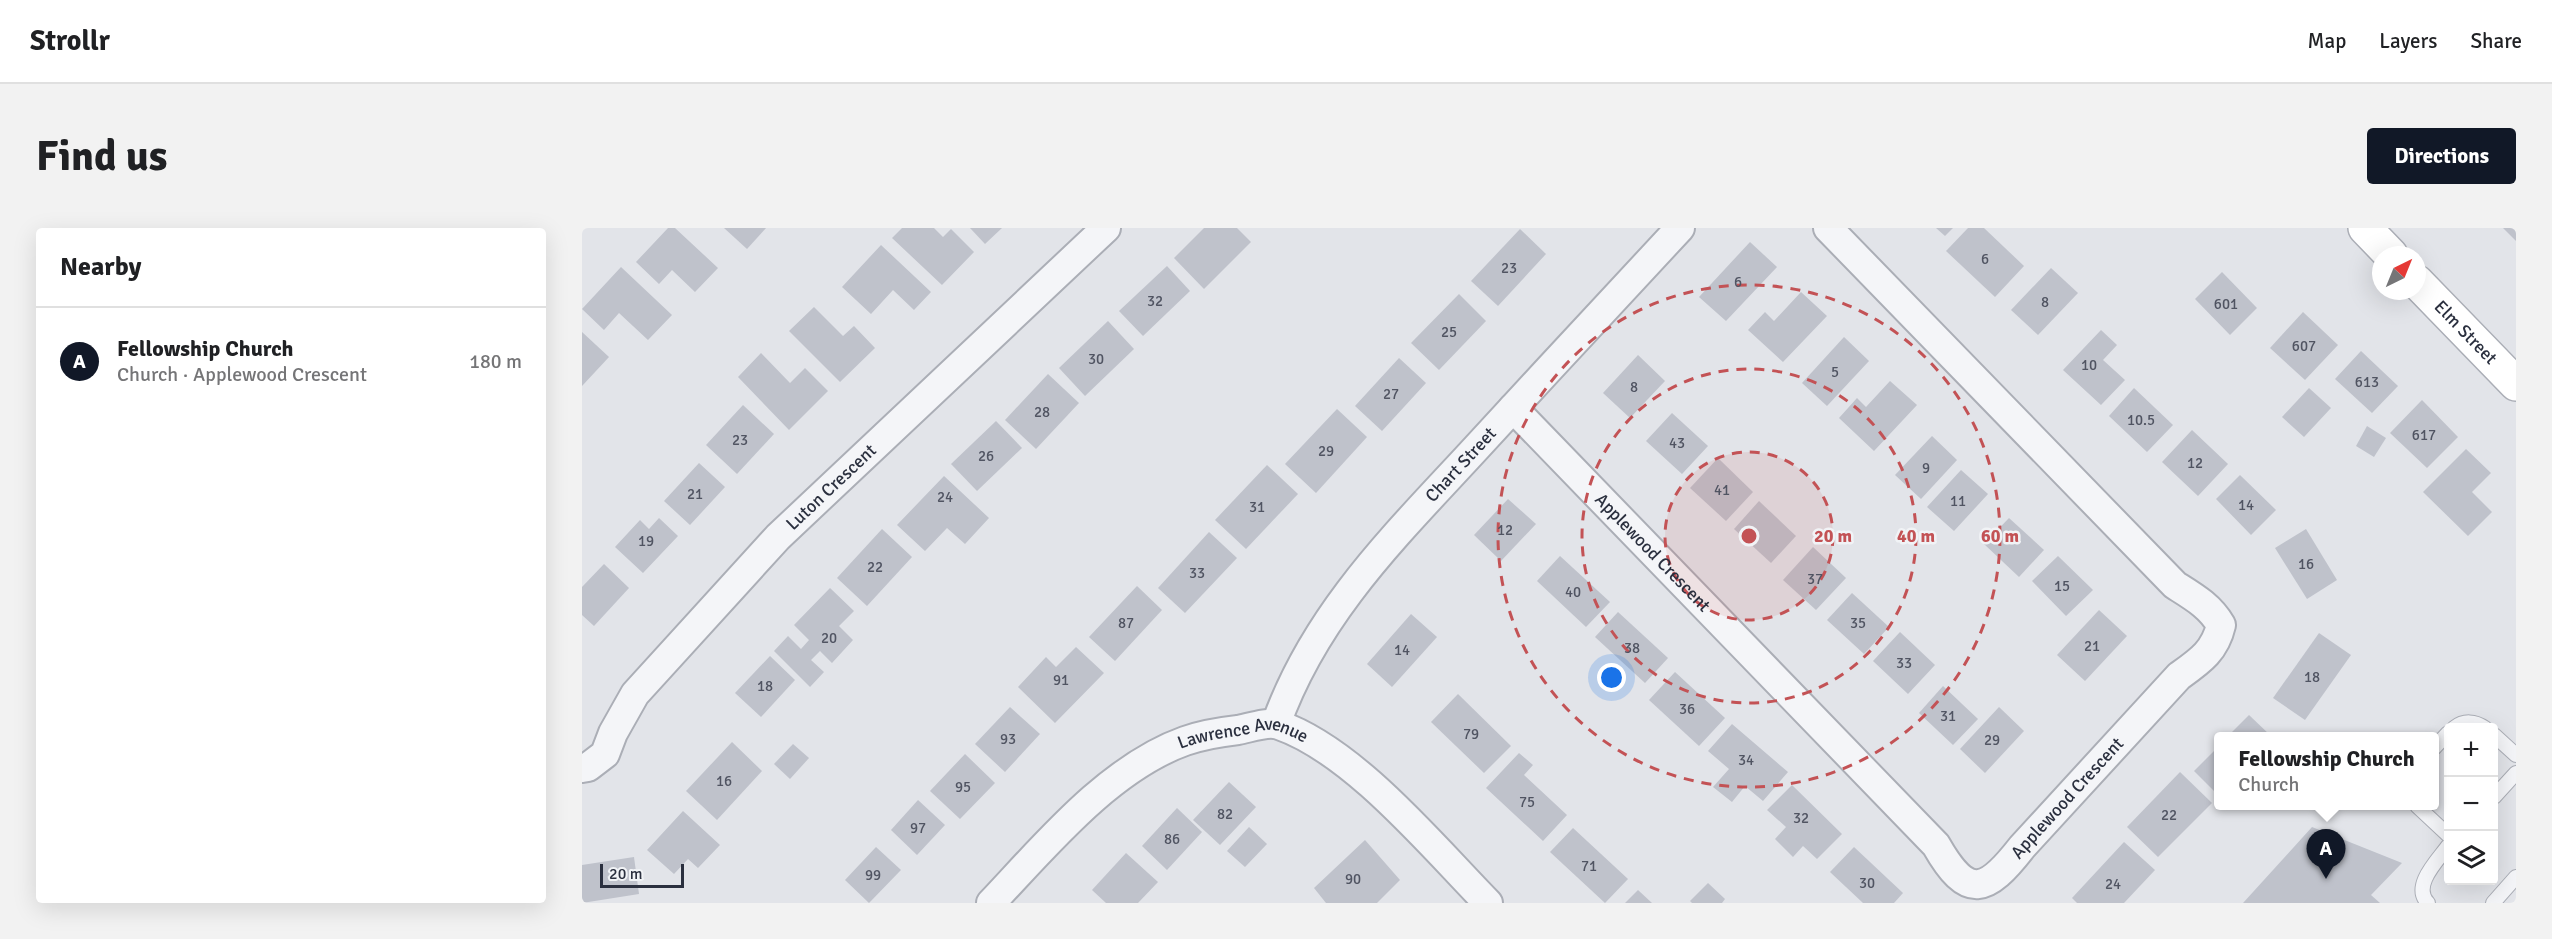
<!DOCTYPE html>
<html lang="en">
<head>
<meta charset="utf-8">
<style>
  body { margin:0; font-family:Signika,sans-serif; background:#f2f2f2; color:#202124 }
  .controls { position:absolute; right:18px; bottom:18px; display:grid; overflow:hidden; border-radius:6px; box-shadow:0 6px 24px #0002 }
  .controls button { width:54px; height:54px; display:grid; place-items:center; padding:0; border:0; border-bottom:2px solid #e0e0e0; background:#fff; color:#202124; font:30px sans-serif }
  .compass { position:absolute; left:1790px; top:18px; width:54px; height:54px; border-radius:50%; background:#fff; box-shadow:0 6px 24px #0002; rotate:43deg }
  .scale { position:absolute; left:18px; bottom:15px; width:84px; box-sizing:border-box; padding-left:6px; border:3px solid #2b303f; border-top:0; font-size:16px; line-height:21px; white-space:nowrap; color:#2b303f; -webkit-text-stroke:4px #f1f3f6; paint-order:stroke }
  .you { position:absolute; left:1030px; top:450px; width:21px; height:21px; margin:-15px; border:4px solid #fff; border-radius:50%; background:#1a73e8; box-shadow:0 0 0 9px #1a73e833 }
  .badge { display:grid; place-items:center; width:39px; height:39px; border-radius:50%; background:#111827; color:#fff; font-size:20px; font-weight:700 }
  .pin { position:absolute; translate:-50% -50px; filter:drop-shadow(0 2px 3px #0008) }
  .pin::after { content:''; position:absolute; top:32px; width:21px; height:18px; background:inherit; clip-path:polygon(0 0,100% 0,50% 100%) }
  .popup { position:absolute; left:1632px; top:504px; width:225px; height:78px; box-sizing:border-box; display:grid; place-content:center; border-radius:6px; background:#fff; filter:drop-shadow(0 2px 4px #0005); font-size:20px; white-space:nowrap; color:#757577 }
  .popup b { font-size:22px; color:#202124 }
  .popup::after { content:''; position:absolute; left:50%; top:100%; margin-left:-12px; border:12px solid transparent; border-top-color:#fff }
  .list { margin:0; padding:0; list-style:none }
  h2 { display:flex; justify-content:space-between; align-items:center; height:78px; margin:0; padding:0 24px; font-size:26px }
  h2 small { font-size:20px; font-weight:400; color:#757577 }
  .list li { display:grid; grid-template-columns:39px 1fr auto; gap:18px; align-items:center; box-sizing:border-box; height:108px; padding:0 24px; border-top:2px solid #e0e0e0 }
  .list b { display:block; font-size:22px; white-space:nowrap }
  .list p { margin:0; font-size:20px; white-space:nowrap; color:#757577 }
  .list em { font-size:20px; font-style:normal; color:#757577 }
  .icon { flex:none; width:33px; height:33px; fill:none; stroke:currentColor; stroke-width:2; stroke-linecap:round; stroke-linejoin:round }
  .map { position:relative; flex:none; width:1934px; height:675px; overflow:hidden; border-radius:6px }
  header { display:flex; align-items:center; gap:36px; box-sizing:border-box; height:84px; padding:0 30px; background:#fff; border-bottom:2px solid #e0e0e0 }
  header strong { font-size:28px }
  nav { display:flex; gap:33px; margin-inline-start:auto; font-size:21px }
  .intro { display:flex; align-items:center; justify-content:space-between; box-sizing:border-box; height:144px; padding:0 36px }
  h1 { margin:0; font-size:42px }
  .button { padding:15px 27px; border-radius:6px; background:#111827; color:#fff; font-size:21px; font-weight:700 }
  main { display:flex; gap:36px; padding:0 36px }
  aside { flex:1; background:#fff; border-radius:6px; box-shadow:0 6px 24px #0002 }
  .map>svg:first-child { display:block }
  .building { fill:#bfc2cb }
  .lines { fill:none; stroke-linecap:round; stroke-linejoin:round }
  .lane-casing { stroke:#abaeb6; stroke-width:16 }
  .street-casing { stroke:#abaeb6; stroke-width:32 }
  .secondary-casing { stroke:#abaeb6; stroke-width:36 }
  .lane { stroke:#f4f5f8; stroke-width:14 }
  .street { stroke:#f4f5f8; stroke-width:28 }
  .secondary { stroke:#fff; stroke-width:33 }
  .ring { fill:none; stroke:#c35255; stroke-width:3; stroke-dasharray:10 8 }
  .labels { text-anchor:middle; stroke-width:5; stroke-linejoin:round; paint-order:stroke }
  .number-label { font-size:15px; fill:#505462 }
  .street-label { font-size:18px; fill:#2b303f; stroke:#f1f3f6 }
  .centre { fill:#c35255; stroke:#f1f3f6; stroke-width:3 }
  .ring-label { font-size:18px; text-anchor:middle; font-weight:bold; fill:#c35255; stroke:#f1f3f6; stroke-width:5; stroke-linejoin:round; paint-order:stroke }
</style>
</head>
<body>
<header>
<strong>Strollr</strong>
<nav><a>Map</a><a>Layers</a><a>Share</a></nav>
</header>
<div class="intro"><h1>Find us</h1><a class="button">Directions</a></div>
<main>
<aside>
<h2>Nearby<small></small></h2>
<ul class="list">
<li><span class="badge">A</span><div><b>Fellowship Church</b><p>Church · Applewood Crescent</p></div><em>180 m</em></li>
</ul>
</aside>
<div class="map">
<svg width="1934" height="675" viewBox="0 0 1934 675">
  <rect width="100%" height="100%" fill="#e2e4e9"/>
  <g class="building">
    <polygon points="86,0 93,0 136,40 113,64 90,42 77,56 54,34"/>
    <polygon points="142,0 184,0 165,21"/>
    <polygon points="320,0 352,0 361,9 369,1 392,24 360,57 310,10"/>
    <polygon points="388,0 420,0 403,16"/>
    <polygon points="622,0 655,0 669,14 622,61 592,30"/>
    <polygon points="1354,0 1371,0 1363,8"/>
    <polygon points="1386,0 1402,0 1442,38 1413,69 1364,23"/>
    <polygon points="1921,0 1934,0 1934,13"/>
    <polygon points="938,1 964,26 916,78 889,53"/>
    <polygon points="1168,14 1195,39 1144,93 1117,69"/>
    <polygon points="299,17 349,64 332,82 311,62 289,86 260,59"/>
    <polygon points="585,38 608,63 561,108 537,83"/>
    <polygon points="39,39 90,87 66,112 37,85 22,102 0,81"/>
    <polygon points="1469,40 1496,65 1456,107 1429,82"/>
    <polygon points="1640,44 1675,80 1648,107 1613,71"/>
    <polygon points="1219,64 1245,88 1201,134 1166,102 1183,84 1192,93"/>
    <polygon points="877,66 904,93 857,142 829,115"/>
    <polygon points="232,79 261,108 272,98 293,120 258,154 207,103"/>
    <polygon points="1721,84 1756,117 1723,152 1688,120"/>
    <polygon points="526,93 552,121 503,168 477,140"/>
    <polygon points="1519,102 1535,117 1521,132 1543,152 1519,177 1481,142"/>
    <polygon points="0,104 27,129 0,158"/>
    <polygon points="1262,109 1287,133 1245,178 1220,155"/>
    <polygon points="1779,123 1816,158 1790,185 1753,151"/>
    <polygon points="179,125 208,155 223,140 246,163 207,202 156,149"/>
    <polygon points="1056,127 1083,153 1048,190 1021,165"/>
    <polygon points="817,130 844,155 800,203 773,178"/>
    <polygon points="466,146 497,175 454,221 423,192"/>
    <polygon points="1308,153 1335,177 1292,223 1257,190 1275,170 1284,179"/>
    <polygon points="1552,160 1591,197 1565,224 1527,188"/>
    <polygon points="1727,160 1749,180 1722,209 1700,189"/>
    <polygon points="1840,172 1876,209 1845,240 1808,205"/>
    <polygon points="161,177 192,206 155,246 124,217"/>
    <polygon points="755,181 785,209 734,265 703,236"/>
    <polygon points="1090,185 1126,218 1100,246 1064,213"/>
    <polygon points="414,193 440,220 395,263 369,236"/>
    <polygon points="1785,198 1804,210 1792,229 1774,218"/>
    <polygon points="1610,202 1646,236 1616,268 1580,234"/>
    <polygon points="1350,208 1375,232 1339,271 1313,247"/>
    <polygon points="1884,221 1909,245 1890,264 1910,284 1886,308 1841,264"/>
    <polygon points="1136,230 1171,264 1144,293 1108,260"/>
    <polygon points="117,235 143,259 108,297 82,273"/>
    <polygon points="685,237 716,266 664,321 633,292"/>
    <polygon points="1379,242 1406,266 1372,303 1345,279"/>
    <polygon points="1658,247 1694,282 1669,307 1634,271"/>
    <polygon points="362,248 407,290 383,316 365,300 343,323 315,297"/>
    <polygon points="926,271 954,296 919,333 892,307"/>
    <polygon points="1177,273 1214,308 1189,335 1152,301"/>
    <polygon points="77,290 96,308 61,345 33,319 58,292 67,301"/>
    <polygon points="1427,290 1462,322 1437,349 1402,316"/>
    <polygon points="300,301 330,329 285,378 255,350"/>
    <polygon points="1724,301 1755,352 1725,371 1693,320"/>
    <polygon points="627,304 655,330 603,385 576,360"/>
    <polygon points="1231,319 1264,350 1234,382 1201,352"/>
    <polygon points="978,328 1028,374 1004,399 955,353"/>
    <polygon points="1476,328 1511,362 1484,388 1450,353"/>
    <polygon points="22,336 47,360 12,398 0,387 0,359"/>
    <polygon points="555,358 580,382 533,433 507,409"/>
    <polygon points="248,360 272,383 257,398 271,412 250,435 238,423 229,432 242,444 228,459 192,423 206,408 219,421 227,412 212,397"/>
    <polygon points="1270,365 1307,399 1282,426 1245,392"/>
    <polygon points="1517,382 1545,408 1503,453 1475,427"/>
    <polygon points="1036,384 1086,430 1063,455 1013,409"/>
    <polygon points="829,386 855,409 810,459 785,436"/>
    <polygon points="1318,404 1353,437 1326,466 1291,433"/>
    <polygon points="1737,405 1769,427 1723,492 1691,470"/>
    <polygon points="494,419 522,445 473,495 436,459 464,429 474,439"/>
    <polygon points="188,428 213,452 179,489 153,465"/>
    <polygon points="1093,444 1143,490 1117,518 1067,472"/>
    <polygon points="1361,458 1396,491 1371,517 1337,485"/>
    <polygon points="876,466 929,518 902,545 849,494"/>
    <polygon points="428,479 458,506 423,544 393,516"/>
    <polygon points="1417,479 1442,503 1403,545 1378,521"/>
    <polygon points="1667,487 1689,508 1646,508"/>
    <polygon points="1150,496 1206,544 1181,573 1163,558 1150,574 1131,559 1147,541 1126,523"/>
    <polygon points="150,514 180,543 135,592 104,563"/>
    <polygon points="211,516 227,530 208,551 192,536"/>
    <polygon points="1636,519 1636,567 1612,543"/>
    <polygon points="937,525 951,537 942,547 985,587 961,613 904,560"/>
    <polygon points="383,526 413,555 378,591 348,563"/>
    <polygon points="1598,544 1630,575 1576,629 1545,599"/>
    <polygon points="647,554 674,579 638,617 611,592"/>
    <polygon points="1210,557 1260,606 1235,631 1221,618 1211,629 1193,611 1204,599 1185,582"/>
    <polygon points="336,572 363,597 335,627 309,602"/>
    <polygon points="595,580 620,604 585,642 560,618"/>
    <polygon points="101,583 138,617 116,640 106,631 92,646 65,622"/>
    <polygon points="667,599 685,616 663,639 645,623"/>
    <polygon points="1730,599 1820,635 1789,667 1798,675 1661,675"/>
    <polygon points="991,600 1046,651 1023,675 968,624"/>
    <polygon points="783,612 818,652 795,675 744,675 732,660"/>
    <polygon points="1542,614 1573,642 1542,675 1495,675 1490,670"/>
    <polygon points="294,619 319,642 287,675 263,652"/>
    <polygon points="1272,619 1321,665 1312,675 1281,675 1248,644"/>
    <polygon points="544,625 576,654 556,675 524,675 510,662"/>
    <polygon points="52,629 57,666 0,675 0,637"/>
    <polygon points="1126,655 1143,671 1140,675 1110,675 1108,673"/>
    <polygon points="1056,662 1070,675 1043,675"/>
  </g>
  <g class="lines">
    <defs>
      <g id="lane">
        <path d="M1872,500C1882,492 1893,493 1903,500"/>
        <polyline points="1912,507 1934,527"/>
        <polyline points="1852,520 1866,505"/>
        <polyline points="1912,569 1934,545"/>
        <polyline points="1835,578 1866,607"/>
        <path d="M1846,675C1829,658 1856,632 1866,618"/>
        <polyline points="1911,675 1934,649"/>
      </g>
      <g id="street">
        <path id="s1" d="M931,180L1354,617C1386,673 1404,665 1440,619L1597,448C1618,433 1633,423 1639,397C1628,378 1612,369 1593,357L1246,0"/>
        <path id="s2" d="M694,496C734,383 817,304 896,218C963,145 1030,73 1098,0"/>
        <path id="s3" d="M0,540L6,539L23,526L31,505L53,466L196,309L524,0"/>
        <path id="s4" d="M409,675C463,618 527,540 603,513C620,507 638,504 656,502C667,500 686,493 697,497C772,523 850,618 906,675"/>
      </g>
      <g id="secondary">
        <polyline points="1783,0 1809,27"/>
        <path id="s5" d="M1835,54L1934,156"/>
      </g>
    </defs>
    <use href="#lane" class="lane-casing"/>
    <use href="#street" class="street-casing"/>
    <use href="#secondary" class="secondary-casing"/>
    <use href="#lane" class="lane"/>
    <use href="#street" class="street"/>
    <use href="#secondary" class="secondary"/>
  </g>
  <circle cx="1167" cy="308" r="84" fill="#c35255" fill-opacity=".12"/>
  <g class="ring">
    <circle cx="1167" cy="308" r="84"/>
    <circle cx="1167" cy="308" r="167"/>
    <circle cx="1167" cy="308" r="251"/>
  </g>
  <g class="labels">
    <g class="number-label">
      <text x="1403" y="36">6</text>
      <text x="927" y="45">23</text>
      <text x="1156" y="59">6</text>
      <text x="573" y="78">32</text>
      <text x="1463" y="79">8</text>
      <text x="1644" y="81">601</text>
      <text x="867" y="109">25</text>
      <text x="1722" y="123">607</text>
      <text x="514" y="136">30</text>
      <text x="1507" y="142">10</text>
      <text x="1253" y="149">5</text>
      <text x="1785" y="159">613</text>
      <text x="1052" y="164">8</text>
      <text x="809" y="171">27</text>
      <text x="460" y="189">28</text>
      <text x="1559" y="197">10.5</text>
      <text x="1842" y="212">617</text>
      <text x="158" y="217">23</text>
      <text x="1095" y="220">43</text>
      <text x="744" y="228">29</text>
      <text x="404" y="233">26</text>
      <text x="1613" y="240">12</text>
      <text x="1344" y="245">9</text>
      <text x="1140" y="267">41</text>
      <text x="113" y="271">21</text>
      <text x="363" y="274">24</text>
      <text x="1376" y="278">11</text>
      <text x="1664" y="282">14</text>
      <text x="675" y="284">31</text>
      <text x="923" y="307">12</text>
      <text x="64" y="318">19</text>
      <text x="1724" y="341">16</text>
      <text x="293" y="344">22</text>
      <text x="615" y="350">33</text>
      <text x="1233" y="356">37</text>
      <text x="1480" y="363">15</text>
      <text x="991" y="369">40</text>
      <text x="544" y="400">87</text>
      <text x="1276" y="400">35</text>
      <text x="247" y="415">20</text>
      <text x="1510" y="423">21</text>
      <text x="1050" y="425">38</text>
      <text x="820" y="427">14</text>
      <text x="1322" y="440">33</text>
      <text x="1730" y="454">18</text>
      <text x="479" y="457">91</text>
      <text x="183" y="463">18</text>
      <text x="1105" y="486">36</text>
      <text x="1366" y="493">31</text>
      <text x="889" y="511">79</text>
      <text x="426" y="516">93</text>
      <text x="1410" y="517">29</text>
      <text x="1164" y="537">34</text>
      <text x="142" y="558">16</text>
      <text x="381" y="564">95</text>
      <text x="945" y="579">75</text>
      <text x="643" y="591">82</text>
      <text x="1587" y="592">22</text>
      <text x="1219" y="595">32</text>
      <text x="336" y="605">97</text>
      <text x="590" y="616">86</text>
      <text x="1007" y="643">71</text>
      <text x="291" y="652">99</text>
      <text x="771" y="656">90</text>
      <text x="1285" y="660">30</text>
      <text x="1531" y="661">24</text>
    </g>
    <g class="street-label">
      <text dy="6" stroke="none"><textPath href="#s5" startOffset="70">Elm Street</textPath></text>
      <text dy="6" stroke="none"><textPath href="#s2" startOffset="321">Chart Street</textPath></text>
      <text dy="6" stroke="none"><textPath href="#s3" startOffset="380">Luton Crescent</textPath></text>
      <text dy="6" stroke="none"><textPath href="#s1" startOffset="201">Applewood Crescent</textPath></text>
      <text dy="6" stroke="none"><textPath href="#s4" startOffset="315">Lawrence Avenue</textPath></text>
      <text dy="6" stroke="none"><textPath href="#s1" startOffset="794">Applewood Crescent</textPath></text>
    </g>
  </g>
  <circle cx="1167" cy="308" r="9" class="centre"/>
  <g class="ring-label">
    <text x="1251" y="314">20 m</text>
    <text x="1334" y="314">40 m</text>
    <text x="1418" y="314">60 m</text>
  </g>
</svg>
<div class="controls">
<button>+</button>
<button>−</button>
<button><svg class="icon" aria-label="layers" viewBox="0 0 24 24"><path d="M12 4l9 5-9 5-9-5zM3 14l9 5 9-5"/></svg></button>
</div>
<svg class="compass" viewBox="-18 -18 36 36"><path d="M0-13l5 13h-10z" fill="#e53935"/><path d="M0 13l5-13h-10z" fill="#757577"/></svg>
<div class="scale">20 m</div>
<div class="you"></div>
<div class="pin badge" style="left:1744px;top:651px">A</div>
<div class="popup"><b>Fellowship Church</b>Church</div>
</div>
</main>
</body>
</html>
